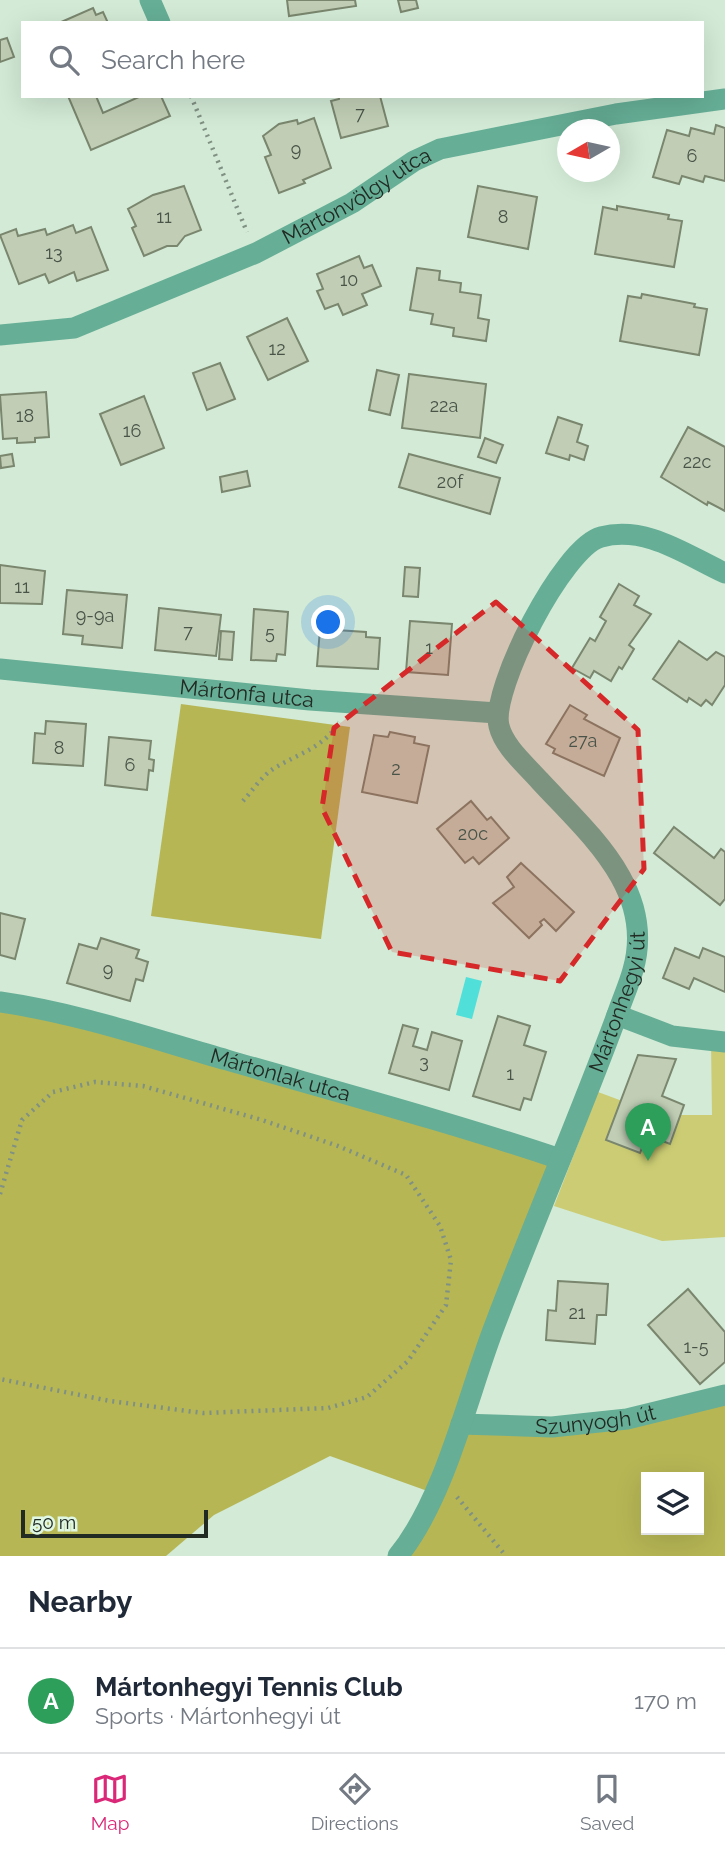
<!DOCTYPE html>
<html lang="en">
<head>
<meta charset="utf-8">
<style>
  body { margin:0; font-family:Raleway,sans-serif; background:#f2f2f3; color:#1f2937 }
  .controls { position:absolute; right:21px; bottom:21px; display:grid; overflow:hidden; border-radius:0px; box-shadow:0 7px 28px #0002 }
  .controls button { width:63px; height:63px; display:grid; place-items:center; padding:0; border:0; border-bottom:2px solid #e0e1e3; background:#fff; color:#1f2937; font:35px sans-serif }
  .compass { position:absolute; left:557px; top:119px; width:63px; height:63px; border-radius:50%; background:#fff; box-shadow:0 7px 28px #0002; rotate:261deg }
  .scale { position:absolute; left:21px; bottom:18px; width:187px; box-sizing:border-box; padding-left:7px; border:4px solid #212a23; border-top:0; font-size:19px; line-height:24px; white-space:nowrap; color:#212a23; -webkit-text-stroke:5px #dff7e3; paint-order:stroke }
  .you { position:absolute; left:329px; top:623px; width:24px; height:24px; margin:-18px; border:5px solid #fff; border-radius:50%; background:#1a73e8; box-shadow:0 0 0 10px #1a73e833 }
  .badge { display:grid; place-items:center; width:46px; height:46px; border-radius:50%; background:#db2777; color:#fff; font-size:23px; font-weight:700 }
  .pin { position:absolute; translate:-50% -58px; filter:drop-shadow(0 2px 4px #0008) }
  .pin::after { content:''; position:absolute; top:37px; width:24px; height:21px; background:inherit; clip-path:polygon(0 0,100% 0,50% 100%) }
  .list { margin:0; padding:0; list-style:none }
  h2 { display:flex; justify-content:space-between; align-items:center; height:91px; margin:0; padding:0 28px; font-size:30px }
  h2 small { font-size:23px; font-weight:400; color:#747a83 }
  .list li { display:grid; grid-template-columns:46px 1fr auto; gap:21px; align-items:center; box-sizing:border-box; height:105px; padding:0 28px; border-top:2px solid #e0e1e3 }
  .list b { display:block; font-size:26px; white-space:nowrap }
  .list p { margin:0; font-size:23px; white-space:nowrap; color:#747a83 }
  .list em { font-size:23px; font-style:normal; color:#747a83 }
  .icon { flex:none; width:38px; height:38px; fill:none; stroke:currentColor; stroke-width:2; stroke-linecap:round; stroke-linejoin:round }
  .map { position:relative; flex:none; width:725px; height:1556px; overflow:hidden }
  .search { position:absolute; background:#fff; box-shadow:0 7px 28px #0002; left:21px; right:21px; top:21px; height:77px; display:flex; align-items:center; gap:18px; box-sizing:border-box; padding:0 24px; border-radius:0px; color:#747a83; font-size:26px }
  .sheet { height:196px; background:#fff }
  nav { display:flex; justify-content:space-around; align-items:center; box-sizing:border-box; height:98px; border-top:2px solid #e0e1e3; background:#fff; font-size:19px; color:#747a83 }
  nav a { display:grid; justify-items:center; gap:4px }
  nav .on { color:#db2777 }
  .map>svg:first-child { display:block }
  .green { fill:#cbcc73 }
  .forest { fill:#b6b655; fill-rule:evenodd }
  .water { fill:#51dfd9 }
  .building { fill:#c1ceb5; stroke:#7a866e; stroke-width:2 }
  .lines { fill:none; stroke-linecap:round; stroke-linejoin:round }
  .path { stroke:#809183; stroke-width:4.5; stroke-dasharray:2 5; stroke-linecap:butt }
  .street { stroke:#66ae96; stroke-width:21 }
  .marked { fill:#d62828; fill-opacity:0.2; stroke:#d62828; stroke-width:5; stroke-dasharray:14 9; stroke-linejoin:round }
  .labels { text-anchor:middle; stroke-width:5; stroke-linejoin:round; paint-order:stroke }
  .number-label { font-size:18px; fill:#495348 }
  .street-label { font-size:21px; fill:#212a23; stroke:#dff7e3 }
</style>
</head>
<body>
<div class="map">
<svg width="725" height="1556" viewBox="0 0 725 1556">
  <rect width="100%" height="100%" fill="#d2ead6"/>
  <polygon class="green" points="711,1041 725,1042 725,1237 662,1241 554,1206 598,1092 660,1115 712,1115"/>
  <g class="forest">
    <polygon points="181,704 350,727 321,939 151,916"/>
    <path d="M0,1002L560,1159L462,1423L552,1427L725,1395V1556H398L433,1493L330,1456L214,1515L166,1556H0ZM646,1477H699V1530H646Z"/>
  </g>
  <polygon class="water" points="466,977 482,981 472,1019 456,1015"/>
  <g class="building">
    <polygon points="287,0 355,0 356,6 289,16"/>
    <polygon points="398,0 416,0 418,8 401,12"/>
    <polygon points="93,8 96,15 103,12 108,23 59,23"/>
    <polygon points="7,38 14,57 0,62 0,40"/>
    <polygon points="68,96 96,96 103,113 141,96 161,96 170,116 91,150"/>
    <polygon points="339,96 380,96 388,126 341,138 331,101 339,99"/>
    <polygon points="314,118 331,168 303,180 305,183 279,193 265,157 271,155 263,136 279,124 297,120 298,124"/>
    <polygon points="716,125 725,128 725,181 705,176 703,182 682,176 679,184 653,177 667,130 689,136 691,128 714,134"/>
    <polygon points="184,186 201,230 185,236 177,246 167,246 144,256 132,228 136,226 128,209 153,195"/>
    <polygon points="478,186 537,197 528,249 468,237"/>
    <polygon points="617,206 669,215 668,219 682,221 674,267 595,254 603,207 617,210"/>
    <polygon points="73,225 76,233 91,227 108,270 77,281 74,272 49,283 45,274 19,284 0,235 16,229 18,236 45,229 47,235"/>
    <polygon points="359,256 364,268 372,265 381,286 362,294 367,305 343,315 338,304 325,309 317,291 323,289 317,274"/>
    <polygon points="417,268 440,271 439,280 461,283 460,292 481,295 478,318 489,320 486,341 453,336 454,328 431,324 433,314 410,310"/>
    <polygon points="642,294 695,304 694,307 707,309 699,355 620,341 628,296 641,298"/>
    <polygon points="287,318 308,361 268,380 247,337"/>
    <polygon points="220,363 235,399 207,410 193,373"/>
    <polygon points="377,370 399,375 390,415 369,410"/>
    <polygon points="409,374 486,384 480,438 402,428"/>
    <polygon points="46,392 49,437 35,438 35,442 17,443 17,438 3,439 0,395"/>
    <polygon points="144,396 164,448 121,465 100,414"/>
    <polygon points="558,417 582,425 577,442 588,446 584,460 570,455 569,460 546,453"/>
    <polygon points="688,427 725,447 725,511 708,502 707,505 661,477"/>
    <polygon points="485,438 503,445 496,463 478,457"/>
    <polygon points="12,454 14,466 1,468 0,456"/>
    <polygon points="409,454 500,478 490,514 399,487"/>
    <polygon points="247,471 250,486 222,492 220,477"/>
    <polygon points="0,565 45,571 42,604 0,603"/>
    <polygon points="405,567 420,568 418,597 403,596"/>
    <polygon points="619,584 639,596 634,605 651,614 629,645 634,649 622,669 619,667 611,681 594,671 590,678 572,668 590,638 595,641 606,621 600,617"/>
    <polygon points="67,590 127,595 122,648 82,644 83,636 63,634"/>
    <polygon points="159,608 221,615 216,656 155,650"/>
    <polygon points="254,609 288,612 285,655 277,654 276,661 251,660"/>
    <polygon points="410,621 452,624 448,675 406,672"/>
    <polygon points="320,629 366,632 366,637 380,638 378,669 317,666"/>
    <polygon points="221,631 234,632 232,660 219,659"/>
    <polygon points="679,641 707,660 716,652 725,657 725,685 712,705 706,700 701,706 689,698 687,702 653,679"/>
    <polygon points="570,705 587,715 584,719 620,738 604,776 553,753 555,749 546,744"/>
    <polygon points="46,721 86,724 83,766 33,763 35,733 45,734"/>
    <polygon points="390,732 415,737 414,743 429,746 417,803 362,792 374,735 388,737"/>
    <polygon points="109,737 151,741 149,759 154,760 153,771 149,770 147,790 105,785"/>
    <polygon points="471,801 487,820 491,817 509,838 479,864 473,857 465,863 437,829"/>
    <polygon points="674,827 714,858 721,849 725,852 725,899 720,905 654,853"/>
    <polygon points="521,863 574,912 556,931 544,919 540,922 542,925 529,938 493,903 514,887 507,877"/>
    <polygon points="0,913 25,919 15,959 0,955"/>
    <polygon points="101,938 139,950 136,958 148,962 143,981 136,979 130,1001 67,983 79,944 97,949"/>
    <polygon points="675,948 699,958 703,948 725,957 725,992 694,978 689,989 663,978"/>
    <polygon points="498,1016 530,1026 524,1045 546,1052 531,1100 524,1098 520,1110 473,1096"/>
    <polygon points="403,1025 418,1029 413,1046 427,1050 432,1032 462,1041 449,1090 389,1073"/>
    <polygon points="638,1055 676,1059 662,1096 684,1105 670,1144 647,1135 640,1153 606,1140"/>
    <polygon points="558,1281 608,1284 606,1315 597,1315 595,1344 546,1340 548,1310 556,1311"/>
    <polygon points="688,1289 725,1332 725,1362 700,1384 648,1325"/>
  </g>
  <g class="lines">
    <g class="path">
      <polyline points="191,96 247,232"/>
      <path d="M243,801C252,791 262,776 273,769C297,754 324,748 339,722"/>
      <polyline points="0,1194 22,1120 53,1092 95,1082 143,1086 262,1120 338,1146 406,1175 440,1226 451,1260 446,1305 408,1361 367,1397 328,1408 203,1413 110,1401 0,1379"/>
      <polyline points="457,1497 506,1556"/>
    </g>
    <g class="street">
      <polyline points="150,0 160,23"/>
      <path id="s1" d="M0,335L74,328L256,253L352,203L414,161L440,149L616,114L725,99"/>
      <path id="s2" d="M0,669L310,700L497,713"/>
      <path id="s3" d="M0,1002C77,1013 153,1039 227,1060C338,1092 450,1122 560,1159"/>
      <polyline points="617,1015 672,1036 725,1042"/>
      <path id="s4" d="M461,1424L552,1427L627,1419L725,1395"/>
      <path id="s5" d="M398,1556C446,1497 468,1393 496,1322C535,1219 579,1118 617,1015C622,1000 629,985 633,970C656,890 589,834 540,781C526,765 504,747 499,726C490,690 563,547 601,537C646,525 686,555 725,573"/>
    </g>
  </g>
  <path class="marked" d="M496,602L638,730L644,869L560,981L392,952L322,808L334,728Z"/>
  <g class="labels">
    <g class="number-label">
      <text x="360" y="120">7</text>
      <text x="296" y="156">9</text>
      <text x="692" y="162">6</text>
      <text x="164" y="223">11</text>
      <text x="503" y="223">8</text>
      <text x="54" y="259">13</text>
      <text x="349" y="286">10</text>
      <text x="277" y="355">12</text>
      <text x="444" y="412">22a</text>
      <text x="25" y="422">18</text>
      <text x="132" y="437">16</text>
      <text x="697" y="468">22c</text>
      <text x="450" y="488">20f</text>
      <text x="22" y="593">11</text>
      <text x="95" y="622">9-9a</text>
      <text x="188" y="638">7</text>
      <text x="270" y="639">5</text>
      <text x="429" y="654">1</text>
      <text x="583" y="747">27a</text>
      <text x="59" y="754">8</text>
      <text x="130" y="771">6</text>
      <text x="396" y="775">2</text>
      <text x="473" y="840">20c</text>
      <text x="108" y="976">9</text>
      <text x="424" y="1068">3</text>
      <text x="510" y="1080">1</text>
      <text x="577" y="1319">21</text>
      <text x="696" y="1353">1-5</text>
    </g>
    <g class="street-label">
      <text dy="7" stroke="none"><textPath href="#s1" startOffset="387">Mártonvölgy utca</textPath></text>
      <text dy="7" stroke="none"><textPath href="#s2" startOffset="248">Mártonfa utca</textPath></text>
      <text dy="7" stroke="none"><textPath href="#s5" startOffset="598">Mártonhegyi út</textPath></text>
      <text dy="7" stroke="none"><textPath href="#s3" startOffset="290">Mártonlak utca</textPath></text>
      <text dy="7" stroke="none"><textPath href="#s4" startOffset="135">Szunyogh út</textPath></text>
    </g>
  </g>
</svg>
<div class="controls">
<button><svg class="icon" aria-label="layers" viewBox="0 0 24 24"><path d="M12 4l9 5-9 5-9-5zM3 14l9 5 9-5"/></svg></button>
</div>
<svg class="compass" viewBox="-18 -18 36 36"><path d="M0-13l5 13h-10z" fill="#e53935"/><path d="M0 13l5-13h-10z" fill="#747a83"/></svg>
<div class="scale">50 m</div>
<div class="you"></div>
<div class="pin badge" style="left:648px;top:1161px;background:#2e9e5b">A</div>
<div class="search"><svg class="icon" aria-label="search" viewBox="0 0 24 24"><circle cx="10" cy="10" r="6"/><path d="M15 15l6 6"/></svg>Search here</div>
</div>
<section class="sheet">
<h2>Nearby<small></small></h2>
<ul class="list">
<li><span class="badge" style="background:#2e9e5b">A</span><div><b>Mártonhegyi Tennis Club</b><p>Sports · Mártonhegyi út</p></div><em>170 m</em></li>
</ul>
</section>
<nav>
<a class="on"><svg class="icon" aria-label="map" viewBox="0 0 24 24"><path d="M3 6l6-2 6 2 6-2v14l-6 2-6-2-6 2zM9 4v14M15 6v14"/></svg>Map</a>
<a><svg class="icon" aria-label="directions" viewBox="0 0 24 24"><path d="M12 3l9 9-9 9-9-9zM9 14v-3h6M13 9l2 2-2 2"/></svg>Directions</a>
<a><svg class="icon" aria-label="saved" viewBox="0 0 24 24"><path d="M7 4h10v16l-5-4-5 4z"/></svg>Saved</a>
</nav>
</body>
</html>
